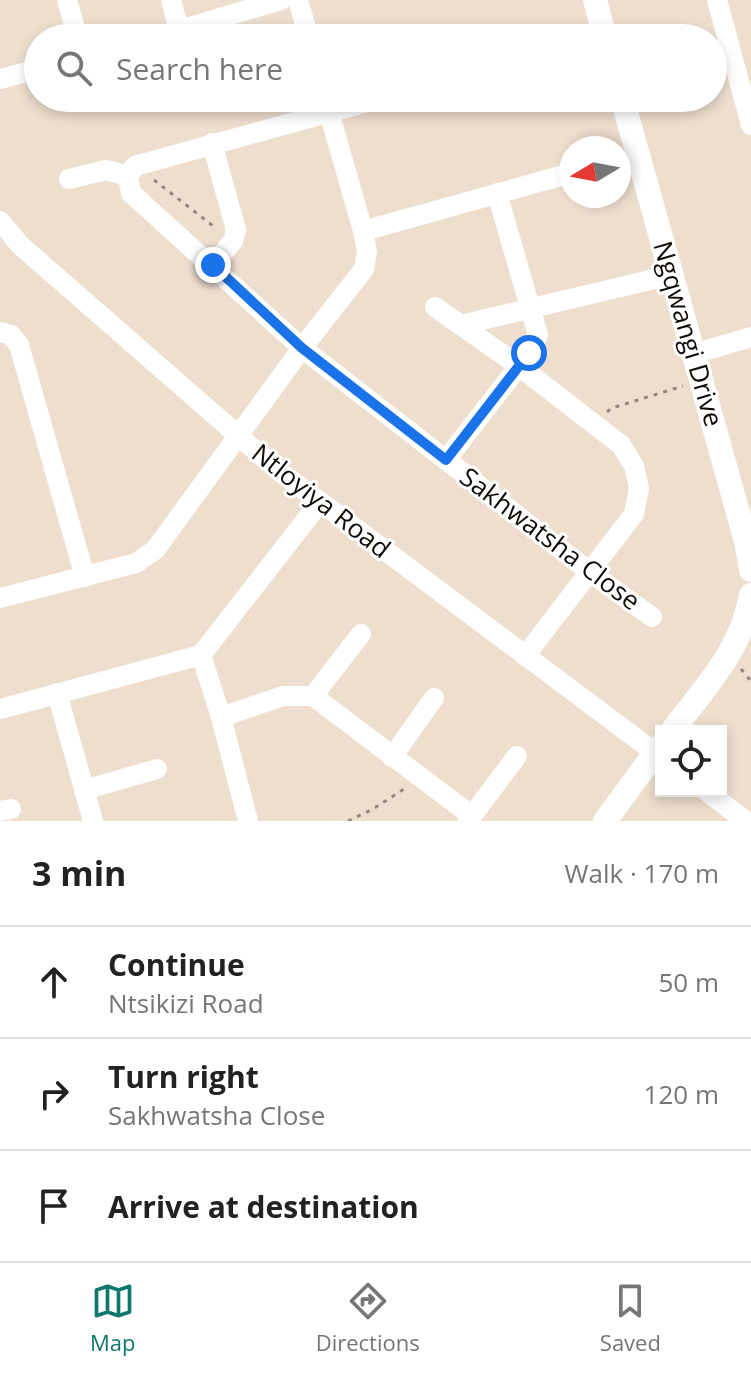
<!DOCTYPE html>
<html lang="en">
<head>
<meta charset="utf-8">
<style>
  body { margin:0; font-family:"Open Sans",sans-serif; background:#f2f2f2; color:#222 }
  .controls { position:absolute; right:24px; bottom:24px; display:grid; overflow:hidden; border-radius:0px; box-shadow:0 4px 12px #0003 }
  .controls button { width:72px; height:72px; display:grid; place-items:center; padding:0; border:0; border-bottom:2px solid #e0e0e0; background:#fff; color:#222; font:40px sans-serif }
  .compass { position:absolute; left:559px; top:136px; width:72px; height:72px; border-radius:50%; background:#fff; box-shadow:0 4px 12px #0003; rotate:260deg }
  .stop { position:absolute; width:24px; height:24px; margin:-18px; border:6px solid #1a73e8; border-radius:50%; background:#fff }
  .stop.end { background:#1a73e8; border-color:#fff; box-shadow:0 2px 8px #0008 }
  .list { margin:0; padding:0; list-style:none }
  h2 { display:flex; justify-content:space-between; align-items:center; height:104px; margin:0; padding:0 32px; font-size:34px }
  h2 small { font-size:26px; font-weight:400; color:#767676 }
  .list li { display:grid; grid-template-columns:52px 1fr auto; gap:24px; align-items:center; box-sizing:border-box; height:112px; padding:0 32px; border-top:2px solid #e0e0e0 }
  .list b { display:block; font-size:30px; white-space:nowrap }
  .list p { margin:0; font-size:26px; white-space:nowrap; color:#767676 }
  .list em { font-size:26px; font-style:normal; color:#767676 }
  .icon { flex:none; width:44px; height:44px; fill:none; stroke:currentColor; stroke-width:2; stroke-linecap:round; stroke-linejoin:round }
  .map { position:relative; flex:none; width:751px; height:821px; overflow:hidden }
  .search { position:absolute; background:#fff; box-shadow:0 4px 12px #0003; left:24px; right:24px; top:24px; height:88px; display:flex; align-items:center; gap:20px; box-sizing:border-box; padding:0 28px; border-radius:44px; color:#767676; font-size:30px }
  .sheet { height:440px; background:#fff }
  nav { display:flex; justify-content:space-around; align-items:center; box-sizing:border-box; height:112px; border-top:2px solid #e0e0e0; background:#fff; font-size:22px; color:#767676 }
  nav a { display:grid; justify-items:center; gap:4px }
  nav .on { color:#0f766e }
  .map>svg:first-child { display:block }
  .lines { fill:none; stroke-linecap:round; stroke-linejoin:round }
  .path { stroke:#94887d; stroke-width:3; stroke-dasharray:4 6; stroke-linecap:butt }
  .minor { stroke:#fff; stroke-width:20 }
  .tertiary { stroke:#fff; stroke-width:24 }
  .route { stroke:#1a73e8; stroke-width:10 }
  .labels { text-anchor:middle; stroke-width:6; stroke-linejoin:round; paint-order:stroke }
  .street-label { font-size:26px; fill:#110c07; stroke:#fff }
</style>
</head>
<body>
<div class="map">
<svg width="751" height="821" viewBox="0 0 751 821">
  <rect width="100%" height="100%" fill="#eedece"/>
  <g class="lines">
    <g class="path">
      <polyline points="154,180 217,229"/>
      <polyline points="607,412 612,408 683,386"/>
      <polyline points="741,669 751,681"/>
      <polyline points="348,821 373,809 407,787"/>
    </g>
    <g class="minor">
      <polyline points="67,0 78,38"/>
      <polyline points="171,0 179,30"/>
      <polyline points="298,0 309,38"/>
      <polyline points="717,0 751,125"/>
      <polyline points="152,38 281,0"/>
      <polyline points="0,79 38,69"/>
      <polyline points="212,143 236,230 233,241 213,265"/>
      <polyline points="128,176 131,193 302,348 590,572 652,617"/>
      <polyline points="69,179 106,170 128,176 135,166 382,98"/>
      <polyline points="0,221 20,245 279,471 661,757"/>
      <polyline points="363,231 571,173"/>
      <polyline points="435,307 519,366 621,445 634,466 639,488 634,514 525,656"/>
      <polyline points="461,325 671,275"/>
      <polyline points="0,332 11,335 19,345 85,577"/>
      <polyline points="693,354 751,337"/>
      <polyline points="446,460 529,353 538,335 497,193"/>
      <polyline points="0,598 136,563 155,550 302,348 364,269 367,252 363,231 325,98"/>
      <polyline points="201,655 320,502"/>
      <polyline points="201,655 221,717 248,821"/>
      <polyline points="57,693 93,821"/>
      <polyline points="313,696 361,634"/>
      <polyline points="0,709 201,655"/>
      <polyline points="221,717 283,696 313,696 472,816"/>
      <polyline points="392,757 434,698"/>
      <polyline points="84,790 157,769"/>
      <polyline points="706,791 746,821"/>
      <polyline points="0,811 11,809"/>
      <polyline points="468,821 517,756"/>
    </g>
    <g class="tertiary">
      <polyline points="595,0 605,38"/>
      <polyline points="622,98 746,541 751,570"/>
      <path d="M672,731C706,686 741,651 751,595"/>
      <polyline points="605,821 661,745"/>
    </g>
  </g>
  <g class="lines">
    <polyline class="route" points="213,265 302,348 446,460 529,353"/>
  </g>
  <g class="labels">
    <g class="street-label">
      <text transform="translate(688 334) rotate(74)" y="9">Ngqwangi Drive</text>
      <text transform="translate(321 501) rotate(38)" y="9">Ntloyiya Road</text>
      <text transform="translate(550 539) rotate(37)" y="9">Sakhwatsha Close</text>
    </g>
  </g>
</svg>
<div class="controls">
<button><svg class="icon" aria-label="locate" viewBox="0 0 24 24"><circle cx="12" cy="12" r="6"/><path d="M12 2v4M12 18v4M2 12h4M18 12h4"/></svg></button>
</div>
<svg class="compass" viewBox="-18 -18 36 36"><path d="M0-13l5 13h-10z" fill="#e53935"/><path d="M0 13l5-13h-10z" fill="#767676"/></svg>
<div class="stop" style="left:529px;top:353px"></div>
<div class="stop end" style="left:213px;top:265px"></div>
<div class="search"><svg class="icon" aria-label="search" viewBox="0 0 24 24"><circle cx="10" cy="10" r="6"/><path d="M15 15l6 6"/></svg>Search here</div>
</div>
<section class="sheet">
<h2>3 min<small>Walk · 170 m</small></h2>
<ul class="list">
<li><svg class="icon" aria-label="ahead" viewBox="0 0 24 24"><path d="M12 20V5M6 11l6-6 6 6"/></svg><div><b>Continue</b><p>Ntsikizi Road</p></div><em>50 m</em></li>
<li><svg class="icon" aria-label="right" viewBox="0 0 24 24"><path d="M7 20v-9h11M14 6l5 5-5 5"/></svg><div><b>Turn right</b><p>Sakhwatsha Close</p></div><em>120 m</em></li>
<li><svg class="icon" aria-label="arrive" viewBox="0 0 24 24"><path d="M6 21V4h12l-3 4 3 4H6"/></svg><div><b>Arrive at destination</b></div></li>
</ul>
</section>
<nav>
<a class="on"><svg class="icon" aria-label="map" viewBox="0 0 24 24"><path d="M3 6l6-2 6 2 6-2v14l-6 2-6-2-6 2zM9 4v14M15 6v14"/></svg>Map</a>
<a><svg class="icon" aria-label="directions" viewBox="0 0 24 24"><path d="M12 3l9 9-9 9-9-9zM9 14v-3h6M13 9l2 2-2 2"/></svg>Directions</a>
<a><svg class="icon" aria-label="saved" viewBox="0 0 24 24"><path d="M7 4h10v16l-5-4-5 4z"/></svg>Saved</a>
</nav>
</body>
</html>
